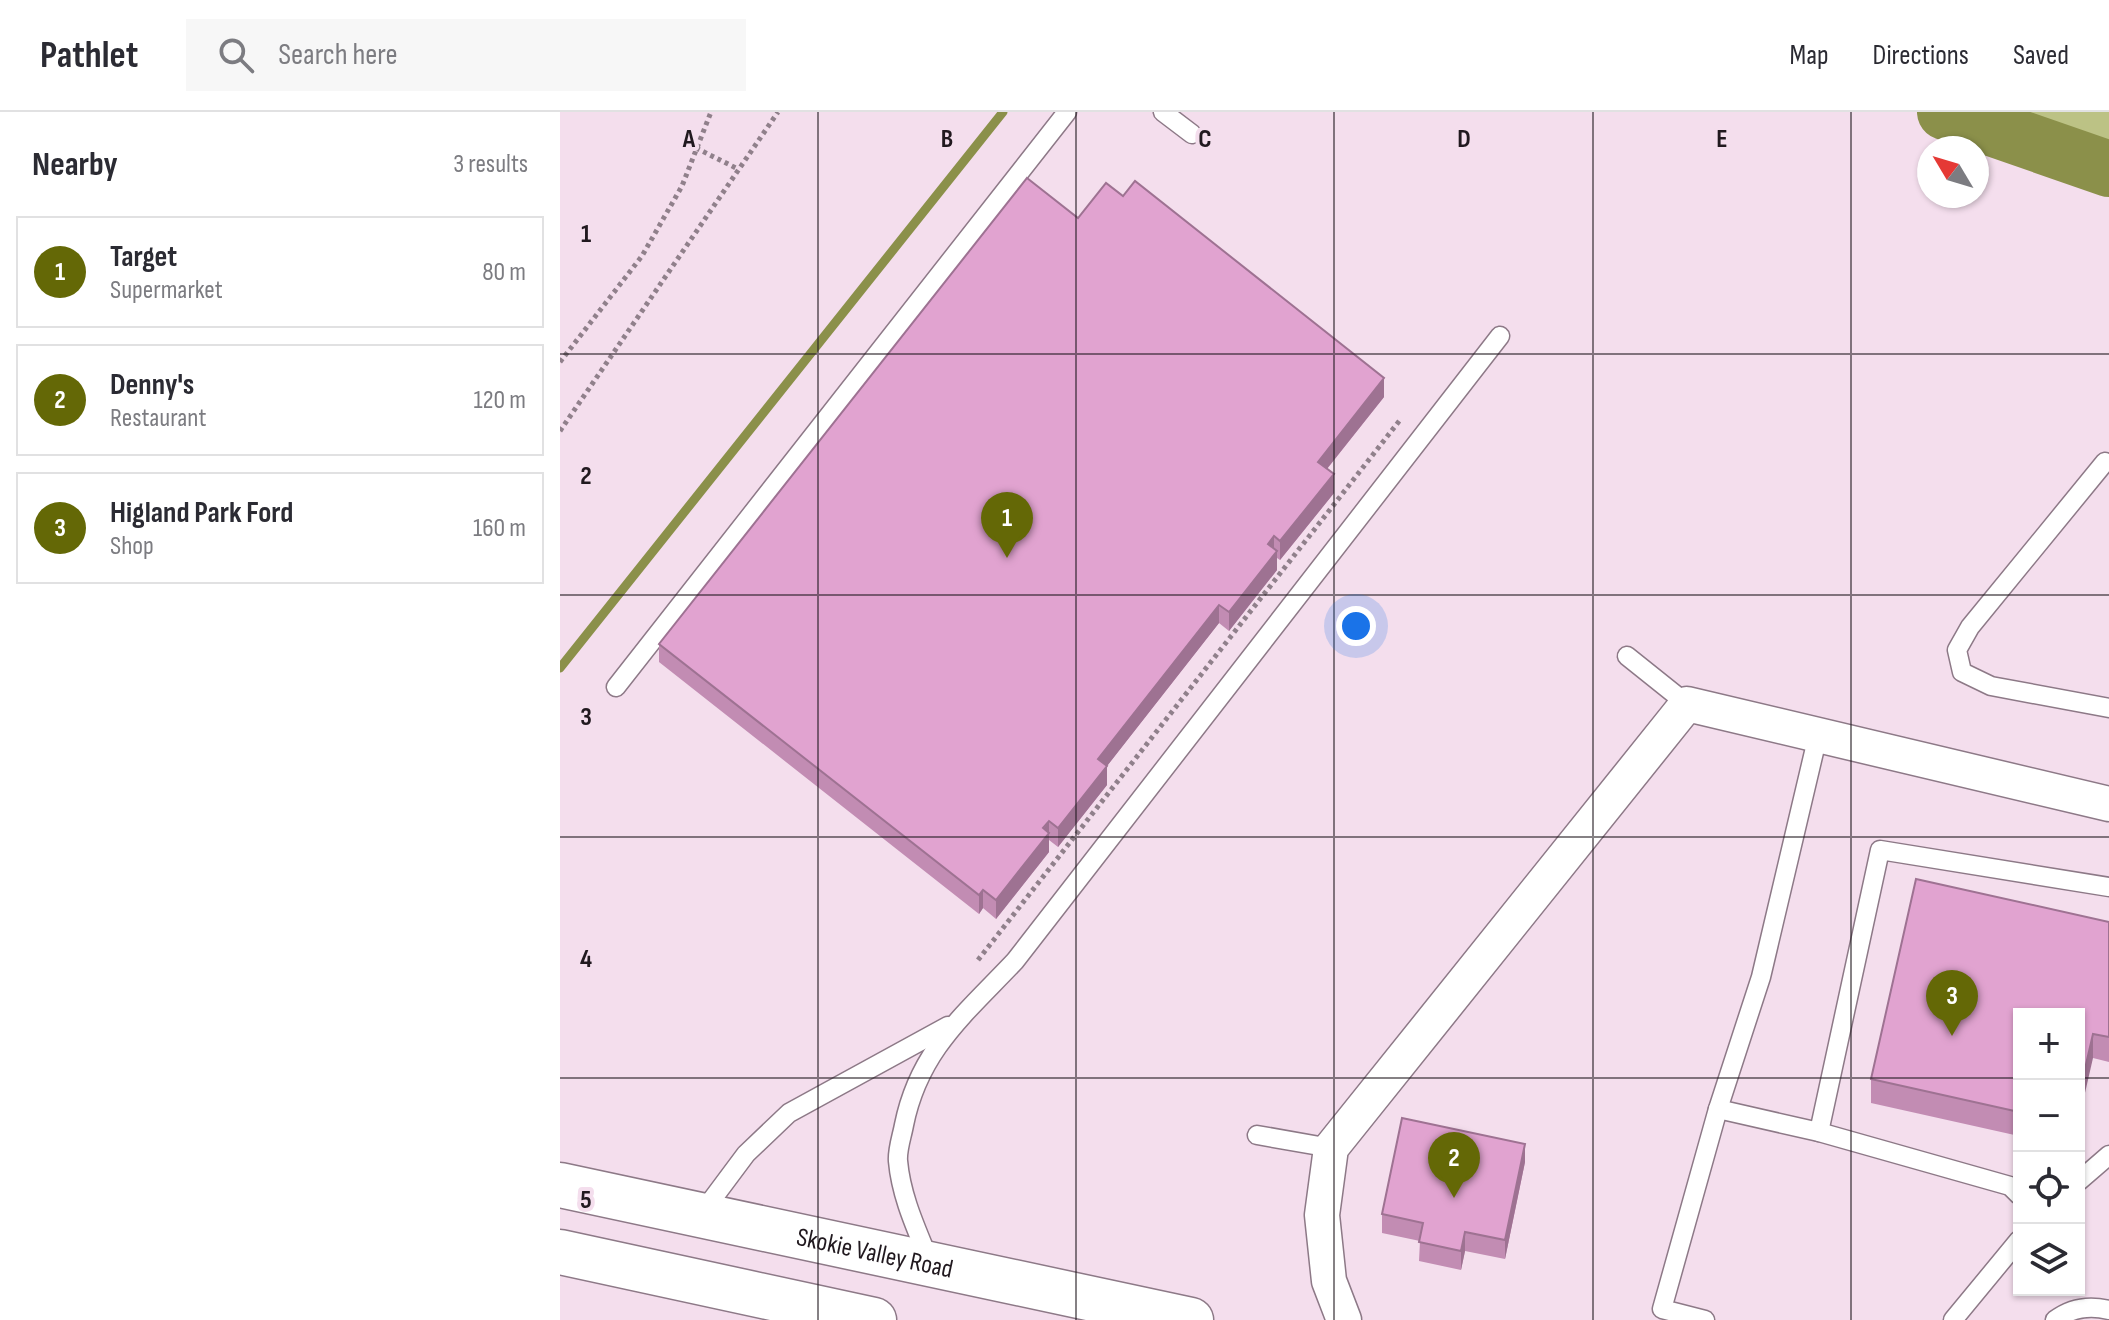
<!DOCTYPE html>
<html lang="en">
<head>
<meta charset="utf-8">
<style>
  body { margin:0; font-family:"Sofia Sans Condensed",sans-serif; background:#f7f7f7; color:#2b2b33 }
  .controls { position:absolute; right:24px; bottom:24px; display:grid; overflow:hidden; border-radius:0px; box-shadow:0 2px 6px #0004 }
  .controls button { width:72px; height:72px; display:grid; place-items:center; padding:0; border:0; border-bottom:2px solid #e1e1e2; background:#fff; color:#2b2b33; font:40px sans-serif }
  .compass { position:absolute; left:1357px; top:24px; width:72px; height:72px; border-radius:50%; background:#fff; box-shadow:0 2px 6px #0004; rotate:308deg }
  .you { position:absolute; left:796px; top:514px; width:28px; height:28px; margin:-20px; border:6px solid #fff; border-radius:50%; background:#1a73e8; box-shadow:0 0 0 12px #1a73e833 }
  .badge { display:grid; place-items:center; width:52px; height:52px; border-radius:50%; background:#646806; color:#fff; font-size:26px; font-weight:700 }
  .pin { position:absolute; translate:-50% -66px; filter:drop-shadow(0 2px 4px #0008) }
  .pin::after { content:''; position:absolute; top:42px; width:28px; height:24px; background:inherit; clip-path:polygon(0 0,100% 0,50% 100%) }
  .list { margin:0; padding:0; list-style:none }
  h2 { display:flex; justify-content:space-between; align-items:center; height:104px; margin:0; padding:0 32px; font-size:34px }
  h2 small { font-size:26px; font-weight:400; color:#7c7c81 }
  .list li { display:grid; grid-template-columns:52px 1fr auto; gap:24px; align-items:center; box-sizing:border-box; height:112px; margin:0 16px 16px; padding:0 16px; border:2px solid #e1e1e2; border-radius:0px }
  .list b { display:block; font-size:30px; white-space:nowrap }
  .list p { margin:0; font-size:26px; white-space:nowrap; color:#7c7c81 }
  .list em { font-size:26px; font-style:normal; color:#7c7c81 }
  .icon { flex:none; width:44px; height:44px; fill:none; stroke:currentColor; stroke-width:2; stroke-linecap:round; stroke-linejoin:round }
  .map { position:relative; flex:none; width:1549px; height:1208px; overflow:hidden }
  header { display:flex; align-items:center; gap:48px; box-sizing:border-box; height:112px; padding:0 40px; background:#fff; border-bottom:2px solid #e1e1e2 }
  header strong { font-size:38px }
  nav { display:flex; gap:44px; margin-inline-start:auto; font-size:28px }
  .search { width:560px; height:72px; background:#f7f7f7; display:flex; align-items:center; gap:20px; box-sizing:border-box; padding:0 28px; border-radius:0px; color:#7c7c81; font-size:30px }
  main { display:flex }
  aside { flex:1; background:#fff }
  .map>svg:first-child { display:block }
  .green { fill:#bcc285 }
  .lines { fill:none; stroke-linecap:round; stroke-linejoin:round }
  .stream { stroke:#8b904a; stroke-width:9 }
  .river { stroke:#8b904a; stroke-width:56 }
  .service-casing { stroke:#8d7987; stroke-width:21 }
  .minor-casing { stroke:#8d7987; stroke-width:37 }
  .trunk-casing { stroke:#8d7987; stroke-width:47 }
  .path { stroke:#90808b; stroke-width:5; stroke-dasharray:4 4; stroke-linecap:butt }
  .service { stroke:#fff; stroke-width:18 }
  .minor { stroke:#fff; stroke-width:34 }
  .trunk { stroke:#fff; stroke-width:44 }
  .wall { fill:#c28cb3 }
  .shaded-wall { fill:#9e7292 }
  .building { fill:#e1a3d0; stroke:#9e7292; stroke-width:2 }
  .grid { fill:none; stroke:#21191f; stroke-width:2; stroke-opacity:0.55 }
  .labels { text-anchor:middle; stroke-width:8; stroke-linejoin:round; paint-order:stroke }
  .street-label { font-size:26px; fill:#21191f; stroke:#f4deed }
  .grid-label { font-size:26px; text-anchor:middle; font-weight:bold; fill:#21191f; stroke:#f4deed; stroke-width:8; stroke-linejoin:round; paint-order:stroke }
</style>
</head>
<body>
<header>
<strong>Pathlet</strong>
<div class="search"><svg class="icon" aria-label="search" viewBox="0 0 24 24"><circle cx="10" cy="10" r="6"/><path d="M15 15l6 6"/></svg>Search here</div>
<nav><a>Map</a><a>Directions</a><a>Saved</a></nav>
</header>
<main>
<aside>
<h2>Nearby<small>3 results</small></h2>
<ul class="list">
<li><span class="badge">1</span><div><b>Target</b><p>Supermarket</p></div><em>80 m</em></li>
<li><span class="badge">2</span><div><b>Denny's</b><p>Restaurant</p></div><em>120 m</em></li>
<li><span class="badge">3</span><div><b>Higland Park Ford</b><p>Shop</p></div><em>160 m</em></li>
</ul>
</aside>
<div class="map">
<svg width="1549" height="1208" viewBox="0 0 1549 1208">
  <rect width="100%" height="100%" fill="#f4deed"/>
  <polygon class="green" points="1460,0 1549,0 1549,33"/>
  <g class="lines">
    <polyline class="stream" points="0,556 443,0"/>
    <polyline class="river" points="1385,0 1549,57"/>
    <defs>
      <g id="service">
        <polyline points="603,0 632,22"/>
        <polyline points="1545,350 1410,515 1397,538 1402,560 1431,574 1549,596"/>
        <polyline points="1067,544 1127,592"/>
        <polyline points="56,575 507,0"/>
        <polyline points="1258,623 1201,865 1158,997 1259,1020 1450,1074 1459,1083"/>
        <polyline points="1259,1020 1320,738 1549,775"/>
        <polyline points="697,1023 771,1036"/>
        <polyline points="1519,1069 1549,1043"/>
        <polyline points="142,1101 186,1042 229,1001 388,914"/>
        <path d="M369,1148C356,1116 341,1084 338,1049C337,1038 342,1024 344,1013C359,938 405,902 455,849L940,224"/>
        <polyline points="1145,1208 1102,1197 1158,997"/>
        <polyline points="1393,1208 1459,1128"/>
        <path d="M1495,1208C1511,1196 1529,1193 1549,1198"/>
      </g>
      <polyline id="minor" points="784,1208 769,1169 762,1103 771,1036 1127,592 1549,692"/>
      <g id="trunk">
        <path id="s1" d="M0,1073L631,1208"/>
        <polyline points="0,1140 314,1208"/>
      </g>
    </defs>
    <use href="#service" class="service-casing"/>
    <use href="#minor" class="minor-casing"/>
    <use href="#trunk" class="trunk-casing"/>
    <g class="path">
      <polyline points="136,36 178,57"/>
      <polyline points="0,250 82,144 122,74 151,0"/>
      <polyline points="0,319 218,0"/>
      <polyline points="418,848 840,308"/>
    </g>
    <use href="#service" class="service"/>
    <use href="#minor" class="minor"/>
    <use href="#trunk" class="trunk"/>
  </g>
  <g class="wall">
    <polygon points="563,84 824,285 767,357 774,381 720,448 717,446 717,458 669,519 659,511 547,654 547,673 498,735 489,728 489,740 436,807 423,796 419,802 99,550 99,532 518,106"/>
    <polygon points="1549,810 1549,950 1533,946 1459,902 1459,1024 1311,991 1311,967"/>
    <polygon points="965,1050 945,1147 905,1139 901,1158 859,1149 860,1129 822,1121 822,1102"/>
  </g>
  <g class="shaded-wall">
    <polygon points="824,266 824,285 758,368 758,350"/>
    <polygon points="774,362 774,381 720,448 720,429"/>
    <polygon points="714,424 714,443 708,432"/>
    <polygon points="717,439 717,458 669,519 669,500"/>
    <polygon points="659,493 659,511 547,654 547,673 498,735 498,716 538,647"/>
    <polygon points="489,709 489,740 436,807 436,788"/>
    <polygon points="423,778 423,796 419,802 419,783"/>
    <polygon points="1533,922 1533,946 1519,1007 1519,983"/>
    <polygon points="965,1032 965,1050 945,1147 945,1128"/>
    <polygon points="905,1120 905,1139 901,1158 901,1139"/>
  </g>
  <g class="building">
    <polygon points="467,66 518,106 546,71 563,84 575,69 824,266 758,350 774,362 720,429 714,424 708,432 717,439 669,500 659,493 538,647 547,654 498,716 489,709 483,716 489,721 436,788 423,778 419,783 99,532"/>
    <polygon points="1356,767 1549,810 1549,925 1533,922 1519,983 1519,902 1459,902 1459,1000 1311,967"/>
    <polygon points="842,1006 965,1032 945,1128 905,1120 901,1139 859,1130 863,1111 822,1102"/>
  </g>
  <path class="grid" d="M258,0V1208M516,0V1208M774,0V1208M1033,0V1208M1291,0V1208M0,242H1549M0,483H1549M0,725H1549M0,966H1459M1519,966H1549"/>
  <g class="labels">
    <g class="street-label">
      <text dy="9" stroke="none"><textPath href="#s1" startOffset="322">Skokie Valley Road</textPath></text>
    </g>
  </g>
  <g class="grid-label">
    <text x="129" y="35">A</text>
    <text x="387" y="35">B</text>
    <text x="645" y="35">C</text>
    <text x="904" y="35">D</text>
    <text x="1162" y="35">E</text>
    <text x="26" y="130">1</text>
    <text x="26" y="372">2</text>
    <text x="26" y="613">3</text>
    <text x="26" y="855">4</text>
    <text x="26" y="1096">5</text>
  </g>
</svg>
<div class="controls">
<button>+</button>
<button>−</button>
<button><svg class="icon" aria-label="locate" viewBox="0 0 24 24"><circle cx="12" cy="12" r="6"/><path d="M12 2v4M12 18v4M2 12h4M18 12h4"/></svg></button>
<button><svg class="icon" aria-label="layers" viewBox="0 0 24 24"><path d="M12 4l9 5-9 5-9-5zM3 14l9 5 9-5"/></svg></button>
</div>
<svg class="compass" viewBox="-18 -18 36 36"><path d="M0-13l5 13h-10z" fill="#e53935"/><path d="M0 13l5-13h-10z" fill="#7c7c81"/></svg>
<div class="you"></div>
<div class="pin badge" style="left:447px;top:446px">1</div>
<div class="pin badge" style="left:894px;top:1086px">2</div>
<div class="pin badge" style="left:1392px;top:924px">3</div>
</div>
</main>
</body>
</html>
